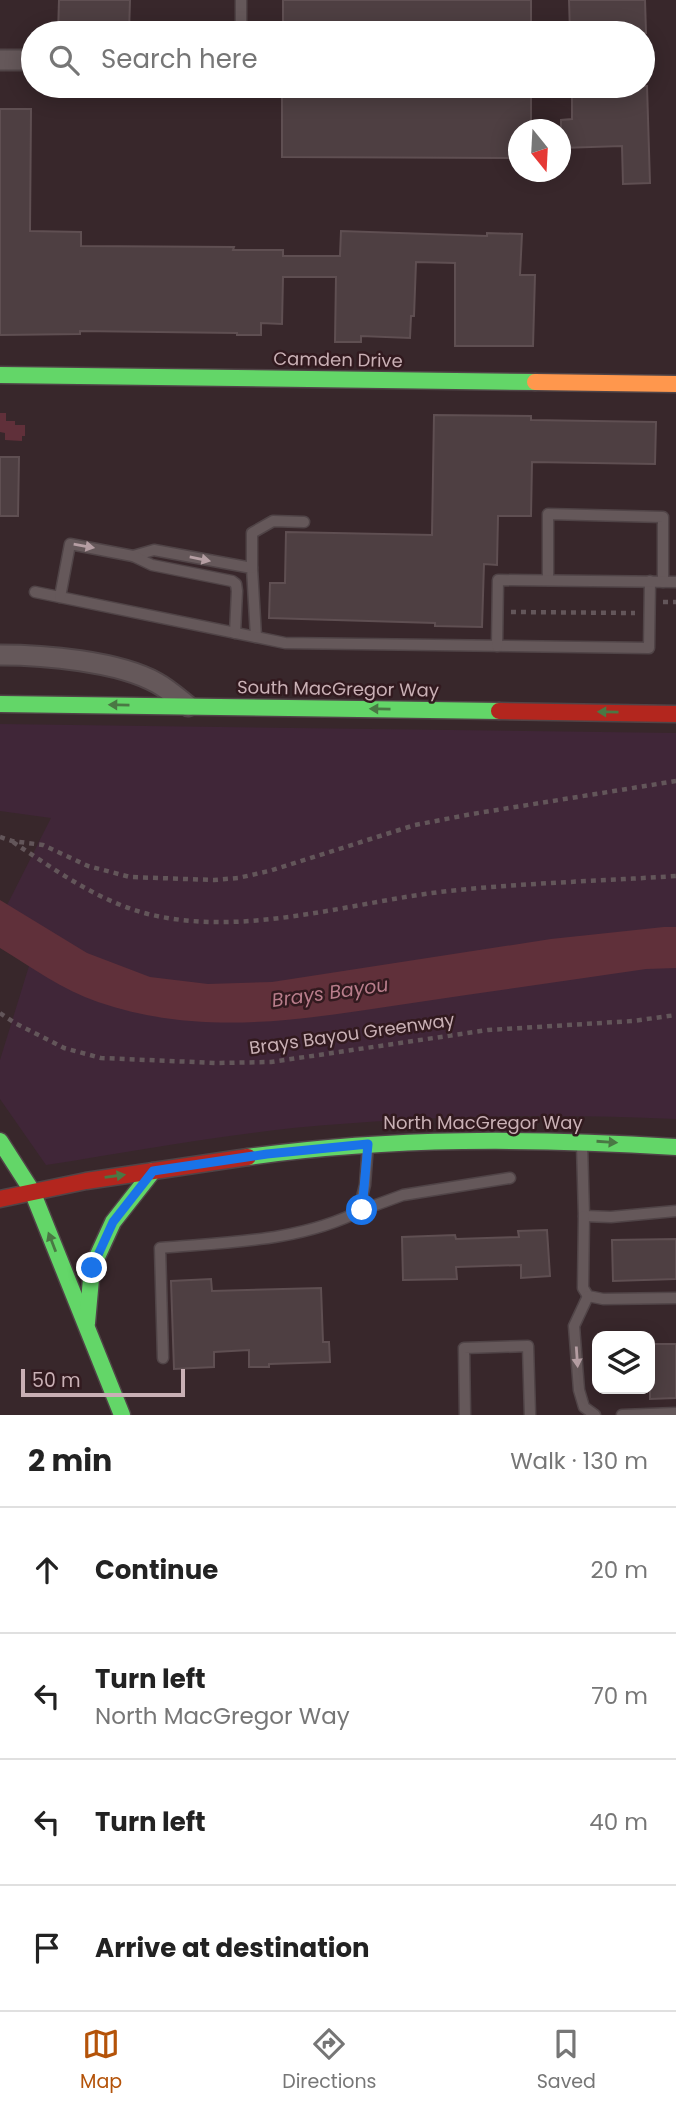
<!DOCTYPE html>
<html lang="en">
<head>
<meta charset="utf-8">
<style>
  body { margin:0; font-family:Poppins,sans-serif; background:#f6f6f6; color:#222 }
  .controls { position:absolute; right:21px; bottom:21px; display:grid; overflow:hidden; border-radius:14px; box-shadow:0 4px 18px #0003 }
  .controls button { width:63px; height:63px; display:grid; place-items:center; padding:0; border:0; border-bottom:2px solid #e0e0e0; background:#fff; color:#222; font:35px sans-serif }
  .compass { position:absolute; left:508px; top:119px; width:63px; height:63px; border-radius:50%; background:#fff; box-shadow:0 4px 18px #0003; rotate:162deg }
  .scale { position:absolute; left:21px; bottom:18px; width:164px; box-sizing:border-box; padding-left:7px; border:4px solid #c9b0b5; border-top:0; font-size:19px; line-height:24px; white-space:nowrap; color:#c9b0b5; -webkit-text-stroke:5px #321a1f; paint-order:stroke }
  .stop { position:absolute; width:21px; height:21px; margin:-16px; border:5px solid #1a73e8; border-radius:50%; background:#fff }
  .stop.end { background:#1a73e8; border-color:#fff; box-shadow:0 2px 7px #0008 }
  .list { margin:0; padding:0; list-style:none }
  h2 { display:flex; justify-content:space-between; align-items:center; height:91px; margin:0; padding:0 28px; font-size:30px }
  h2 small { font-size:23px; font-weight:400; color:#767676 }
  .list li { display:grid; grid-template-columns:46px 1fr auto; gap:21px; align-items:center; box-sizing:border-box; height:126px; padding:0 28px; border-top:2px solid #e0e0e0 }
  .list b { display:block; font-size:26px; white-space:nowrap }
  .list p { margin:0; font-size:23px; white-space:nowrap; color:#767676 }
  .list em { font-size:23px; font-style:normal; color:#767676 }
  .icon { flex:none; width:38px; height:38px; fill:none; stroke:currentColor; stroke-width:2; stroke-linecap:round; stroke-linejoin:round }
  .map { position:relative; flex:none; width:676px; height:1415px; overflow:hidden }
  .search { position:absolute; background:#fff; box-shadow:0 4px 18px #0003; left:21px; right:21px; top:21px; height:77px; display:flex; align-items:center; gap:18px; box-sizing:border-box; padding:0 24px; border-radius:38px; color:#767676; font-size:26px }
  .sheet { height:595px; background:#fff }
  nav { display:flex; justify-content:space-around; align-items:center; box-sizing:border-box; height:98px; border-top:2px solid #e0e0e0; background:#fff; font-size:19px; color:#767676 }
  nav a { display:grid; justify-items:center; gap:4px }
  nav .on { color:#b45309 }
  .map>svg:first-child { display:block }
  .green { fill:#402638 }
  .water { fill:#60303a }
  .building { fill:#4e3f42; stroke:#5f4f52; stroke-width:2 }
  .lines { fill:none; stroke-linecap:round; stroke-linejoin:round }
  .lane-casing { stroke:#504447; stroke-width:13 }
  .street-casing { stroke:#504447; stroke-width:23 }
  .fast-casing { stroke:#504447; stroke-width:19 }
  .slow-casing { stroke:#504447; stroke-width:19 }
  .jam-casing { stroke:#504447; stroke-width:19 }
  .path { stroke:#63565a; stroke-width:4.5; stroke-dasharray:5 5; stroke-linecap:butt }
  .lane { stroke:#65585a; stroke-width:10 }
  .street { stroke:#65585a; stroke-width:19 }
  .fast { stroke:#63d668; stroke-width:16 }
  .slow { stroke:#ff974d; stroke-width:16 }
  .jam { stroke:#b3261e; stroke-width:16 }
  .oneway { fill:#b59ea3 }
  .oneway2 { fill:#4a7844 }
  .route { stroke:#1a73e8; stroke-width:9 }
  .labels { text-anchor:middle; stroke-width:5; stroke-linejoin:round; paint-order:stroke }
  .street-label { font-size:18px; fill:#c9b0b5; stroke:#321a1f }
  .water-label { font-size:19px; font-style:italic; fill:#b87d8b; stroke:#321a1f }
</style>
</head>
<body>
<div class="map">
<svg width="676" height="1415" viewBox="0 0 676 1415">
  <rect width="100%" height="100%" fill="#38272b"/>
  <path class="green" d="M0,724L676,733V1119C548,1113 421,1116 293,1128C210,1137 128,1152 46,1165L0,1099V1060L33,953L0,919L51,818L0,811Z"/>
  <g class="water">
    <polygon points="0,413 6,413 6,421 15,421 15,425 25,425 25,436 22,436 22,441 5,440 5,433 0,432"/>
    <path d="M0,900L87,953L150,977L208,984L272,982L551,939L664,927H676V968L646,969C571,980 495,991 419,1002C310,1018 207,1039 98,1002C63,990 31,967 0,948Z"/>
  </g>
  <g class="building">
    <polygon points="59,0 130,0 129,33 58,33"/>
    <rect x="283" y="0" width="248" height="33"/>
    <polygon points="569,0 645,0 646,33 570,33"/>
    <polygon points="282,86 531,86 531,130 519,130 519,158 282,157"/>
    <polygon points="572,86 647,86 650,183 623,184 622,146 561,148 561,120 572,119"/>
    <polygon points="0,109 31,109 30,231 81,232 81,246 234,247 233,250 283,250 283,256 340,256 341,231 487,236 487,233 522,234 520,275 535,275 533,346 455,346 455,263 416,262 414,316 411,316 410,338 361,336 361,342 335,342 336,277 283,277 282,324 261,323 261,335 237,335 237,333 80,331 80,334 0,335"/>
    <polygon points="434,415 531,416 531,420 656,422 655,464 532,462 531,516 498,516 497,565 484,564 482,627 435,626 435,623 269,618 270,583 285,583 286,532 432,535"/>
    <polygon points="0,457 19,457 18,516 0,516"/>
    <polygon points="547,1230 550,1276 521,1278 521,1265 456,1267 457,1279 403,1280 402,1237 455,1235 456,1239 519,1237 518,1231"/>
    <polygon points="676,1239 676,1279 613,1281 612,1240"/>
    <polygon points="211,1279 212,1291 321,1288 323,1342 329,1342 330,1362 269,1364 269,1367 249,1367 249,1350 214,1352 214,1367 174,1369 171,1281"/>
    <polygon points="650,1344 676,1344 676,1398 650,1399"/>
  </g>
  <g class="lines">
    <defs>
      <g id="lane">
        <polyline points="241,28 241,0"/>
        <polyline points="133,556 154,550 252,568 256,637"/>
        <polyline points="252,568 252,533 273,521 304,522"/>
        <polyline points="548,580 548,514 663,517 663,582"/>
        <polyline points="35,592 285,643 649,648 650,581"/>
        <polyline points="60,597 70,544 133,556 152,565 232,581 236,584 237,591 235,633"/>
        <polyline points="497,646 498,580 676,582"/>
        <polyline points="582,1145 584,1216 611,1217 676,1211"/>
        <polyline points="362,1210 403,1195 510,1178"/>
        <polyline points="584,1216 583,1288 588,1296 603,1299 676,1298"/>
        <polyline points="588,1296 574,1326 579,1390 584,1407 595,1415"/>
        <path d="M163,1358L160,1248C227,1242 300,1242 362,1210L361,1201L365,1185L368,1144"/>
        <polyline points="465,1415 464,1348 528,1346 530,1415"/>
        <polyline points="622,1415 676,1413"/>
      </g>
      <g id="street">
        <polyline points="0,60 33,60"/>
        <path d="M0,655C44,655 118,661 157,683C168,689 178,698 188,706"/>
      </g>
      <g id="fast">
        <polyline points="0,375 535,382"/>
        <polyline points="0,704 499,711"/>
        <polyline points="0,1141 32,1191 122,1415"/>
        <path d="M248,1157C391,1137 533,1138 676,1147"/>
        <polyline points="87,1323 92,1268 113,1222 153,1171"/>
      </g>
      <polyline id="slow" points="535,382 676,384"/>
      <g id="jam">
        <polyline points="499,711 676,714"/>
        <polyline points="0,1199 86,1181 248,1157"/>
      </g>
    </defs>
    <use href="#lane" class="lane-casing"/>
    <use href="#street" class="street-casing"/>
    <use href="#fast" class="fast-casing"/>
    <use href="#slow" class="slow-casing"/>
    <use href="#jam" class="jam-casing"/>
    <g class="path">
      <polyline points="663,602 676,602"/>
      <polyline points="511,612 635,613"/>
      <polyline points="0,837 12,841 43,845 88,866 130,877 214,880 238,878 269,871 415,825 472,814 676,781"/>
      <path d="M13,842C55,870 98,901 148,914C246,938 350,902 448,891C524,883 600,881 676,876"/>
      <polyline points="0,1013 15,1023 64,1048 101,1058 217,1063 271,1062 488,1030 633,1021 676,1015"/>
    </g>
    <use href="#lane" class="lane"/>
    <use href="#street" class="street"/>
    <use href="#fast" class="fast"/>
    <use href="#slow" class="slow"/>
    <use href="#jam" class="jam"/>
  </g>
  <defs><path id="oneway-solid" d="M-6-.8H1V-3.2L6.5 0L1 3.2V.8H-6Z" transform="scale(1.75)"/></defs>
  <g class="oneway">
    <use href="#oneway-solid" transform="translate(84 546) rotate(10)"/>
    <use href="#oneway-solid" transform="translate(200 559) rotate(11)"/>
    <use href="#oneway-solid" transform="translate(577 1357) rotate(86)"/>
  </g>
  <g class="oneway2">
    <use href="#oneway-solid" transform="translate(119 705) rotate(-179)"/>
    <use href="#oneway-solid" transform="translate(380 709) rotate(-179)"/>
    <use href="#oneway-solid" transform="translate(608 712) rotate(-179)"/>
    <use href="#oneway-solid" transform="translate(607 1142) rotate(4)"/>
    <use href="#oneway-solid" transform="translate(115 1176) rotate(-8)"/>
    <use href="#oneway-solid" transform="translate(52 1242) rotate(-111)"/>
  </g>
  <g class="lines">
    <polyline class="route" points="92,1268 113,1222 153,1171 267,1154 368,1144 362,1210"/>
  </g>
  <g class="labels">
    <g class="street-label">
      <text transform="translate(338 360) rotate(1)" y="6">Camden Drive</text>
      <text transform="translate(338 689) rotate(1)" y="6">South MacGregor Way</text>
      <text transform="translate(352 1034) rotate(-8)" y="6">Brays Bayou Greenway</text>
      <text x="483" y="1129">North MacGregor Way</text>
    </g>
    <g class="water-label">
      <text transform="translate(330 992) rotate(-8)" y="7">Brays Bayou</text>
    </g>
  </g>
</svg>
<div class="controls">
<button><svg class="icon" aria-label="layers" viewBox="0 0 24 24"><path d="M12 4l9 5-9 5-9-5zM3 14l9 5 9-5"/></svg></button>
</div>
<svg class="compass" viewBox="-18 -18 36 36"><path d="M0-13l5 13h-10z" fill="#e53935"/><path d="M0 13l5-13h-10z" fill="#767676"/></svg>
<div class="scale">50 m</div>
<div class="stop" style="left:362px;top:1210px"></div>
<div class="stop end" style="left:92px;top:1268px"></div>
<div class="search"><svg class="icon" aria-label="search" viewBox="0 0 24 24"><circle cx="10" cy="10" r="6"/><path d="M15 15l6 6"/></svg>Search here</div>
</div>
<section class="sheet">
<h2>2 min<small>Walk · 130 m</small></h2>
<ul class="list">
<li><svg class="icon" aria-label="ahead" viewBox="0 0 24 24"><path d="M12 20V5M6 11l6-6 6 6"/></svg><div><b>Continue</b></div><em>20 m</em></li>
<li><svg class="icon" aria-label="left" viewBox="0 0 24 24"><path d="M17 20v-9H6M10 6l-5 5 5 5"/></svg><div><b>Turn left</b><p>North MacGregor Way</p></div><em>70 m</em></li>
<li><svg class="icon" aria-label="left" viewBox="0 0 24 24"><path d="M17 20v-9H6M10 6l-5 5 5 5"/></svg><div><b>Turn left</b></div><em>40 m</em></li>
<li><svg class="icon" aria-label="arrive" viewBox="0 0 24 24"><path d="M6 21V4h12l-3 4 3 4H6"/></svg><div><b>Arrive at destination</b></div></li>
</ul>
</section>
<nav>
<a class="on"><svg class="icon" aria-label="map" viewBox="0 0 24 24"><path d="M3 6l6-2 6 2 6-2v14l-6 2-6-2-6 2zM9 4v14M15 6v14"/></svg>Map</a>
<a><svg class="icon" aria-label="directions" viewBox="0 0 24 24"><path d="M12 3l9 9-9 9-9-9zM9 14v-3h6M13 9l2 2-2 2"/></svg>Directions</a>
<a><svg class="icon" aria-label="saved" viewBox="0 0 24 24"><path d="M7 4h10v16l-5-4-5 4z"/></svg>Saved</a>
</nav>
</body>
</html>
